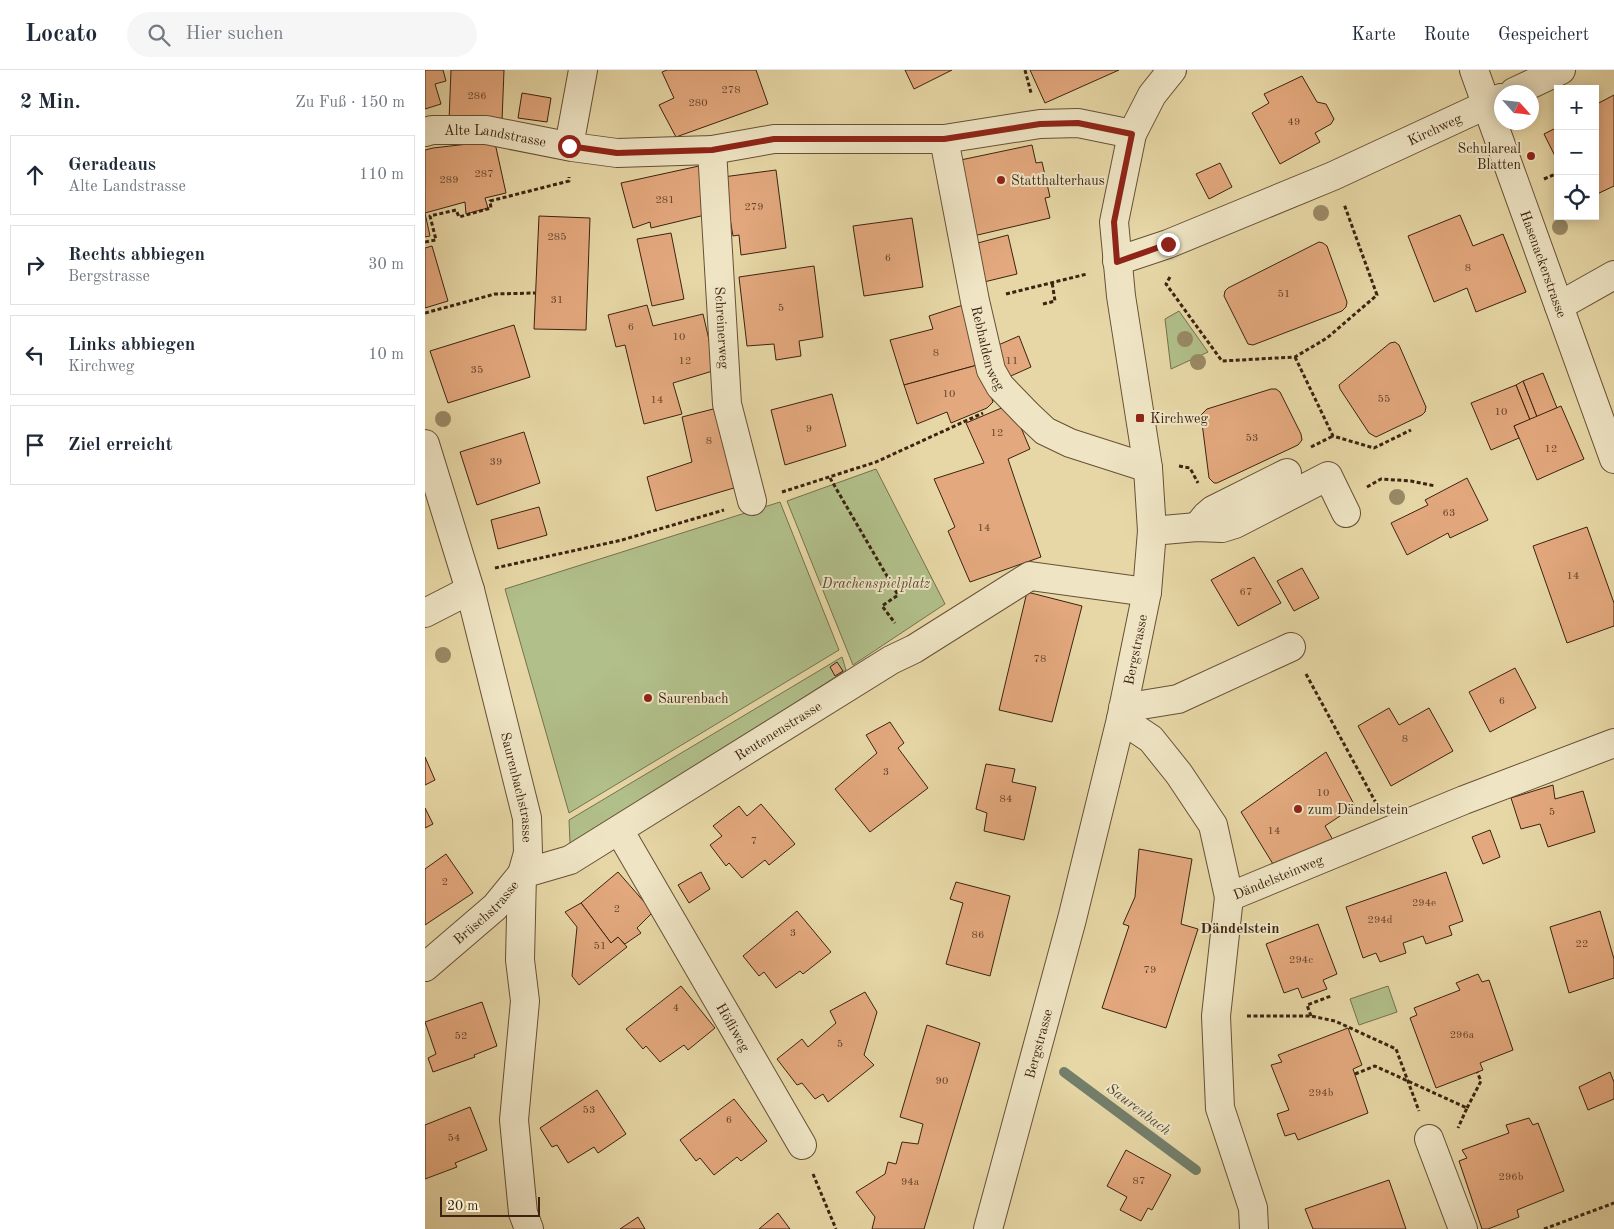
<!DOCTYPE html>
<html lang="de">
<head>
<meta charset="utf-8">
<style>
  body { margin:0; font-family:"Old Standard TT",serif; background:#f6f6f7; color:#1f2937 }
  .controls { position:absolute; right:15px; top:15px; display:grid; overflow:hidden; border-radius:0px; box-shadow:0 2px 12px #0003 }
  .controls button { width:45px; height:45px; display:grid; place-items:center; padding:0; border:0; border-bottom:1px solid #e0e1e3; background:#fff; color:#1f2937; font:25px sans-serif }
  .compass { position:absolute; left:1069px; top:15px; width:45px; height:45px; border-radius:50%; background:#fff; box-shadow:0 2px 12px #0003; rotate:117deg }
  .scale { position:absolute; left:15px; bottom:12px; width:100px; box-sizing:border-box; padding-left:5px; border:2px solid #3c2311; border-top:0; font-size:14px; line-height:18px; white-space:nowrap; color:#3c2311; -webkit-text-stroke:4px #efe5c5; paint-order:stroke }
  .stop { position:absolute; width:15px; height:15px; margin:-11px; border:4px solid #8f2418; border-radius:50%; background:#fff }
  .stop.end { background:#8f2418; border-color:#fff; box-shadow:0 1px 5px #0008 }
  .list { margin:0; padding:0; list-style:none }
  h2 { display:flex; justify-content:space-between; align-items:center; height:65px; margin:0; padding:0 20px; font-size:21px }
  h2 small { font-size:16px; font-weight:400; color:#747a83 }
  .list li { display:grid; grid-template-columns:32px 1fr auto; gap:15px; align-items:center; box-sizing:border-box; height:80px; margin:0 10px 10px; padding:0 10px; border:1px solid #e0e1e3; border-radius:0px }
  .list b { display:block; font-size:19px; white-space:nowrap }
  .list p { margin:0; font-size:16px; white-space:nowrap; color:#747a83 }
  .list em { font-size:16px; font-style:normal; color:#747a83 }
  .icon { flex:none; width:28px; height:28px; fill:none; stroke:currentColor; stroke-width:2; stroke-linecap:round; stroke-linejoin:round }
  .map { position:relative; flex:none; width:1189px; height:1159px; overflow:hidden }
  header { display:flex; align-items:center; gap:30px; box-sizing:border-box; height:70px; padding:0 25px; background:#fff; border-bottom:1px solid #e0e1e3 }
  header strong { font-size:24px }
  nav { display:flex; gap:28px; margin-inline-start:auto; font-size:18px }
  .search { width:350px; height:45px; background:#f6f6f7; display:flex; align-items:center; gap:12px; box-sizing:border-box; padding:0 18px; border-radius:28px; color:#747a83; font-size:19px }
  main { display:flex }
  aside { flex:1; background:#fff }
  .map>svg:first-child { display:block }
  .green { fill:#b1bf8a; stroke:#76714e }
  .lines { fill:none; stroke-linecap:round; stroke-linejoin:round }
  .stream { stroke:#737e6b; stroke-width:10 }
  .building { fill:#e3a87d; stroke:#3c2311 }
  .minor-casing { stroke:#675036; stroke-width:30 }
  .path { stroke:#3c2311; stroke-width:3; stroke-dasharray:4 2.5; stroke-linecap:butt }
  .minor { stroke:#efe5c5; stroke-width:28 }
  .tree { fill:#998965 }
  .route { stroke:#8f2418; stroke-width:6 }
  .poi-dot { fill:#8f2418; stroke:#efe5c5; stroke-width:2 }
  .labels { text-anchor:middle; stroke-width:4; stroke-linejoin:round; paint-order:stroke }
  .number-label { font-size:11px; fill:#66442c }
  .street-label { font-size:14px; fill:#3c2311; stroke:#efe5c5 }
  .poi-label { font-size:14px; fill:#3c2311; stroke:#efe5c5; text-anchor:start }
  .park-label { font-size:14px; font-style:italic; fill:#594a2f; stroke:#efe5c5 }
  .neighbourhood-label { font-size:15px; font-weight:bold; fill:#3c2311; stroke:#efe5c5 }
  .water-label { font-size:15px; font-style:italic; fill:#534936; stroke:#efe5c5 }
</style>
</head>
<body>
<header>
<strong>Locato</strong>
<div class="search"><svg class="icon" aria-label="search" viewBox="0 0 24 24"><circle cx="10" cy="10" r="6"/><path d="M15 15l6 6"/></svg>Hier suchen</div>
<nav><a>Karte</a><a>Route</a><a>Gespeichert</a></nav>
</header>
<main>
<aside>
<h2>2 Min.<small>Zu Fuß · 150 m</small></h2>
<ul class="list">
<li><svg class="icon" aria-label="ahead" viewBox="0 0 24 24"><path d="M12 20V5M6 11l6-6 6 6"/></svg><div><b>Geradeaus</b><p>Alte Landstrasse</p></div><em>110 m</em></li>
<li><svg class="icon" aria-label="right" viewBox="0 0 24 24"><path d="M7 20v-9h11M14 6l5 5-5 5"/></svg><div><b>Rechts abbiegen</b><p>Bergstrasse</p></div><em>30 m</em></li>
<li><svg class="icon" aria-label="left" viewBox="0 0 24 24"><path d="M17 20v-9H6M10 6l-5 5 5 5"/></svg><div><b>Links abbiegen</b><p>Kirchweg</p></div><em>10 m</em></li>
<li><svg class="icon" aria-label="arrive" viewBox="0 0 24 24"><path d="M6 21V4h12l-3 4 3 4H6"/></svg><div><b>Ziel erreicht</b></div></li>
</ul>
</aside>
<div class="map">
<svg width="1189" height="1159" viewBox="0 0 1189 1159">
  <rect width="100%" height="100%" fill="#e7d7a6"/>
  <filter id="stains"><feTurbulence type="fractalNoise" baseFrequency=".004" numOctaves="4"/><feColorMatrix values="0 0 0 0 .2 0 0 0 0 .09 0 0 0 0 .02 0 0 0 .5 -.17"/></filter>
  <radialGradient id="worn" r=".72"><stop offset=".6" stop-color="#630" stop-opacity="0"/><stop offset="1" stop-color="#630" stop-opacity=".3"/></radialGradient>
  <g class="green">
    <polygon points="754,241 783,282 746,299 740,249"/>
    <polygon points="451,399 520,534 428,595 362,431"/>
    <polygon points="355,432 414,580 144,743 80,519"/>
    <polygon points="417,587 421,600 163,767 151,773 145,773 144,750"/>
    <polygon points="963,916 972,942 934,955 925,929"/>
  </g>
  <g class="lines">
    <polyline class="stream" points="639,1002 771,1100"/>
  </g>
  <g class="building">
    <polygon points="0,0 18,0 21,11 10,14 16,34 0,39"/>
    <polygon points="26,0 79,0 77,51 24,51"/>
    <polygon points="242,0 331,0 343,34 251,67 234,35 249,28 237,2"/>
    <polygon points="480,0 527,0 489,19"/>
    <polygon points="605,0 694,0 620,33"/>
    <polygon points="877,6 892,32 901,34 909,49 906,54 890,63 895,72 855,94 827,43 844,33 839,24"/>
    <polygon points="97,23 126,28 122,52 93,48"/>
    <polygon points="1189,25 1189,116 1170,125 1170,38 1172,38 1170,35"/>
    <polygon points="1133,57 1133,92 1119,64"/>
    <polygon points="70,73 81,123 60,128 63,138 41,144 40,132 0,143 5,166 0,167 0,80 8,78 43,74"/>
    <polygon points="607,75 611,93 617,92 625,127 620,128 625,148 544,167 526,92"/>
    <polygon points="795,93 807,117 784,129 771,104"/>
    <polygon points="274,96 284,144 226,158 225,152 208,158 196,113"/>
    <polygon points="351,100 361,178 316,185 314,165 308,166 298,107"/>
    <polygon points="1035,145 1048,176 1078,164 1101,222 1051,242 1042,218 1009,232 983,166"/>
    <polygon points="114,146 165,148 161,260 109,259"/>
    <polygon points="487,148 498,217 439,226 428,156"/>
    <polygon points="246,163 259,229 227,236 212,169"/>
    <polygon points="583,165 592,204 559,212 549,174"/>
    <polygon points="894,172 898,173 902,176 922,232 921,237 917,241 828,275 823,274 799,226 800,221 803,218"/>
    <polygon points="7,176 23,231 0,238 0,178"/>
    <polygon points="389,196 398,267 374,271 376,286 351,290 349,274 322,276 314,207"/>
    <polygon points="222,235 228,256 278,244 291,300 248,313 257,344 219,354 200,275 191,277 183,245"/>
    <polygon points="538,235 556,294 479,315 465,270 508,259 504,246"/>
    <polygon points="89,255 105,307 23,333 5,281"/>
    <polygon points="594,266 606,297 579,309 571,276"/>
    <polygon points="970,272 974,275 1001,337 1000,342 997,345 951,367 944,363 915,319 914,315 965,273"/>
    <polygon points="556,294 568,332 562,338 526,353 522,342 492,354 479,315"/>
    <polygon points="1118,303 1132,338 1112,347 1098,311"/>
    <polygon points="1098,311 1112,347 1105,350 1091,315"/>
    <polygon points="1091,315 1105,350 1089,356 1094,368 1066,380 1046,333"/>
    <polygon points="846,319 851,319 855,322 876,364 877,370 873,375 792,413 789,413 784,408 776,345 782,339"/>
    <polygon points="407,324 421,376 360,395 346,340"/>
    <polygon points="586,334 605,379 583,389 616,487 545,512 523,461 530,457 509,409 559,393 541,353"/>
    <polygon points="1136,336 1159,389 1112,410 1089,356"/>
    <polygon points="296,337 319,415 231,441 222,407 267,392 257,347"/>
    <polygon points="99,362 115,413 52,435 35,382"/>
    <polygon points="1042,408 1063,450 1025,468 1023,463 982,485 966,453 1003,435 1000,430"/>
    <polygon points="114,437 122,465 73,479 66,450"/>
    <polygon points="1162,457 1189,533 1189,556 1142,573 1108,476"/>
    <polygon points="829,487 856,533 813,556 786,510"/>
    <polygon points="877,498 894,528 869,541 852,511"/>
    <polygon points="602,522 657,536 627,652 574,640"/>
    <polygon points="412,592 418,601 410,606 405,597"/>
    <polygon points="1090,598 1111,638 1065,662 1044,622"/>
    <polygon points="964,638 974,655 1004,638 1028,681 966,716 933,656"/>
    <polygon points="465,652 479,673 473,678 503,718 445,762 410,719 452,683 441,665"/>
    <polygon points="901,682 930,736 900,756 908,770 848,794 816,742"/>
    <polygon points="0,687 10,710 0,715"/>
    <polygon points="561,694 590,699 587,712 611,717 599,770 559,761 562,743 551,739"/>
    <polygon points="1128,715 1130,729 1158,721 1170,762 1123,777 1115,754 1096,759 1086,728"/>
    <polygon points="336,734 370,774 344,795 340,790 317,808 304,793 301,796 285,775 297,766 288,756 314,736 322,746"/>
    <polygon points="0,738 8,754 0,758"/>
    <polygon points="1065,760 1075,787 1058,794 1047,767"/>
    <polygon points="714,779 767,789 756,854 773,859 741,958 677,938 704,856 698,854 710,827"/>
    <polygon points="21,784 48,823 0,855 0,799"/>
    <polygon points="193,802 228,842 212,858 216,863 200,874 193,867 186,873 156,833"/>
    <polygon points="276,802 285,819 264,833 253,815"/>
    <polygon points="1021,802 1038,851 1024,856 1027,865 1001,874 998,866 978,873 981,883 955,892 951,883 938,888 921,837"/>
    <polygon points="531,812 585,826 565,906 521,894 538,833 525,829"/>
    <polygon points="156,833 186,873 193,867 202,877 154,915 147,906 152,857 140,842"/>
    <polygon points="372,841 406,882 378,904 375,901 351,918 339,902 334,906 318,886"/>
    <polygon points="1175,841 1189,889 1189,908 1144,923 1125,857"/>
    <polygon points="893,854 912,904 898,910 902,919 877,928 873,918 859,923 841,874"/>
    <polygon points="1053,904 1057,912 1064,910 1088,980 1055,993 1058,1000 1011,1018 985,948 992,945 989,938 1035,920 1031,913"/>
    <polygon points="256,916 290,958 263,980 259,975 235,992 221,976 218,979 201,959"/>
    <polygon points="440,922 452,942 439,985 449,995 403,1032 398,1024 390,1029 377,1013 372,1015 352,989 377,969 383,977 411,953 405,941"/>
    <polygon points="57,932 72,976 49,985 50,987 8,1002 3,988 11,984 0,952"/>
    <polygon points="502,955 555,973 499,1159 447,1159 450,1147 431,1122 460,1104 463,1092 471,1094 477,1072 493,1074 498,1054 475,1047"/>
    <polygon points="923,958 937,995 928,999 943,1043 873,1070 870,1063 860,1066 852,1044 864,1040 846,995 857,992 853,985"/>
    <polygon points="1185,1002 1189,1012 1189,1029 1163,1040 1154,1017"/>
    <polygon points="172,1020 201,1064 173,1083 169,1077 143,1093 132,1075 127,1077 115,1058"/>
    <polygon points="309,1029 342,1071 316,1091 312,1087 289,1105 275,1088 271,1091 255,1070"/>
    <polygon points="45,1037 62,1080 30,1093 32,1097 0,1109 0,1055"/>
    <polygon points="1104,1048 1108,1055 1113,1053 1139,1121 1092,1140 1094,1147 1063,1159 1057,1159 1034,1091 1042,1088 1037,1080 1084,1063 1081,1055"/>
    <polygon points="701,1080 746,1105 727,1140 723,1138 716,1151 695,1140 702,1127 682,1116"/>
    <polygon points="964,1110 981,1159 888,1159 880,1139"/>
    <polygon points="353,1143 365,1159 334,1159"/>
    <polygon points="213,1147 220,1159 195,1159"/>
  </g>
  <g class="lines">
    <defs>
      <g id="minor">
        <path id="s1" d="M1049,0L1189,389"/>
        <polyline points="1089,22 1136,0"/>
        <path id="s2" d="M0,62L7,60H61L147,77L192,83L287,80L349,69H519L615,54L653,53L707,64"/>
        <path id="s3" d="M519,69L550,231L566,300L575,316L603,345L620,361L645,373L723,398"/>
        <polyline points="144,76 158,0"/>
        <path id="s4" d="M287,80L302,334L327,431"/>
        <path id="s5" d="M692,191L743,174L908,106L1076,28"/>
        <polyline points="1134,236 1189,205"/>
        <path id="s6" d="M0,374L45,520L102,748L103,783L97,804L95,890L100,931L89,1050L98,1143L104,1159"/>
        <polyline points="772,457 781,446 788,440 862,403"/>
        <polyline points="727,461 772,457 797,458 810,454 903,406 921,443"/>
        <polyline points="0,543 45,520"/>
        <polyline points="698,638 753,629 866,577"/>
        <polyline points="696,649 726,669 754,704 788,755 804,827"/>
        <path id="s7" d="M194,760L377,1075"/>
        <path id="s8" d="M97,804L145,790L466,590L489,579L605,506L722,522"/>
        <path id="s9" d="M0,897L70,837L97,804"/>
        <polyline points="1004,1069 1038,1159"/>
        <path id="s10" d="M563,1159L647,849L696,649L722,522L727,461L723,398L696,226L689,152L707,64L727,25L747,0"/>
        <path id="s11" d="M829,1159L828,1138L795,1038L791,946L804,827L1039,730L1189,673"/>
      </g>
    </defs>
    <use href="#minor" class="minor-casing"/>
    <g class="path">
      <polyline points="600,0 606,23"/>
      <polyline points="1119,109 1133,103"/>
      <polyline points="0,172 11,170 5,146 31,140 34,147 66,138 65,131 144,111 144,107"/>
      <polyline points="745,207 741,214 797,291 870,287 902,268 952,225 919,134"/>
      <polyline points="581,224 662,204"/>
      <polyline points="618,234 630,231 627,212"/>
      <polyline points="0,243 70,224 110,223"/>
      <polyline points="870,287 908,366 949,378 986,360"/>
      <polyline points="886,377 908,366"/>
      <polyline points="754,396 765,398 773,413"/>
      <polyline points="405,408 473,525 457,536 470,553"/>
      <polyline points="942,417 956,409 986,411 1010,416"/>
      <polyline points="357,422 451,392 558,343"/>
      <polyline points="70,498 197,470 299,440"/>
      <polyline points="881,604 951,733"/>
      <polyline points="822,946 886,946 910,951 971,979 994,1041"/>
      <polyline points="886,946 882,935 906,926"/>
      <polyline points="930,1004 950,996 1042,1038 1033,1058"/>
      <polyline points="1042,1038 1056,1011 1052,1002"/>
      <polyline points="388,1104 411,1159"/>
      <polyline points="1119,1159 1189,1133"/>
    </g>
    <use href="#minor" class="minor"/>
  </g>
  <g class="tree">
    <circle cx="896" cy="143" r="8"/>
    <circle cx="1135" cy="157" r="8"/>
    <circle cx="760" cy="269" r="8"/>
    <circle cx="773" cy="292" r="8"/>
    <circle cx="18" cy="349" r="8"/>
    <circle cx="972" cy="427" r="8"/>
    <circle cx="18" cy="585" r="8"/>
  </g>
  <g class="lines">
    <polyline class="route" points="144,76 192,83 287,80 349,69 519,69 615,54 653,53 707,64 689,152 692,192 743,174"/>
  </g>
  <g class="poi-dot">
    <circle cx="1106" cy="86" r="5"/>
    <circle cx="576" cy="110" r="5"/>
    <rect x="710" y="343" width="10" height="10" rx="2.5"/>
    <circle cx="223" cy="628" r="5"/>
    <circle cx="873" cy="739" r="5"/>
  </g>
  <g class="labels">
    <g class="number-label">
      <text x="306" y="23">278</text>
      <text x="52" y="29">286</text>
      <text x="273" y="36">280</text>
      <text x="869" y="55">49</text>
      <text x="59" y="107">287</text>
      <text x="24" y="113">289</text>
      <text x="240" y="133">281</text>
      <text x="329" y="140">279</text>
      <text x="132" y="170">285</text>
      <text x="463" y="191">6</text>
      <text x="1043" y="201">8</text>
      <text x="859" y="227">51</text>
      <text x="132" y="233">31</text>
      <text x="356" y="241">5</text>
      <text x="206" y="260">6</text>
      <text x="254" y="270">10</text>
      <text x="511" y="286">8</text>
      <text x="260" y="294">12</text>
      <text x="587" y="294">11</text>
      <text x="52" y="303">35</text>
      <text x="524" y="327">10</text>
      <text x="959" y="332">55</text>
      <text x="232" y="333">14</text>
      <text x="1076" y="345">10</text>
      <text x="384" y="362">9</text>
      <text x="572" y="366">12</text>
      <text x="827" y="371">53</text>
      <text x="284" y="374">8</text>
      <text x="1126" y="382">12</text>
      <text x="71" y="395">39</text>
      <text x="1024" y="446">63</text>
      <text x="559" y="461">14</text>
      <text x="1148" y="509">14</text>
      <text x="821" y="525">67</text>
      <text x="615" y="592">78</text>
      <text x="1077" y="634">6</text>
      <text x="980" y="672">8</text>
      <text x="461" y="705">3</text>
      <text x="898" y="726">10</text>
      <text x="581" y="732">84</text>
      <text x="1127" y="745">5</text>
      <text x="849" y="764">14</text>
      <text x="329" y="774">7</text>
      <text x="20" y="815">2</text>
      <text x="999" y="836">294e</text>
      <text x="192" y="842">2</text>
      <text x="955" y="853">294d</text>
      <text x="368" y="866">3</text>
      <text x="553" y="868">86</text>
      <text x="1157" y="877">22</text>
      <text x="175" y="879">51</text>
      <text x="876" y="893">294c</text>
      <text x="725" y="903">79</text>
      <text x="251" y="941">4</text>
      <text x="1037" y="968">296a</text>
      <text x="36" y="969">52</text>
      <text x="415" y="977">5</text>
      <text x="517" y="1014">90</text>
      <text x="896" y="1026">294b</text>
      <text x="164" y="1043">53</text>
      <text x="304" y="1053">6</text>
      <text x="29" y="1071">54</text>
      <text x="1086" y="1110">296b</text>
      <text x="714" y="1114">87</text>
      <text x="485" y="1115">94a</text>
    </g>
    <g class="street-label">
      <text dy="5" stroke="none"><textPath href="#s5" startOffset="344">Kirchweg</textPath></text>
      <text dy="5" stroke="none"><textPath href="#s2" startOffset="71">Alte Landstrasse</textPath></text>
      <text dy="5" stroke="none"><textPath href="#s1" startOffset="206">Hasenackerstrasse</textPath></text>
      <text dy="5" stroke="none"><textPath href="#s4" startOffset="178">Schreinerweg</textPath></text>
      <text dy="5" stroke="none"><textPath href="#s3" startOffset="214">Rebhaldenweg</textPath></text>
      <text dy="5" stroke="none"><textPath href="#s10" startOffset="598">Bergstrasse</textPath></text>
      <text dy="5" stroke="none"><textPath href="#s8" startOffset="295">Reutenenstrasse</textPath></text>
      <text dy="5" stroke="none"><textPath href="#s6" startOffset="356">Saurenbachstrasse</textPath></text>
      <text dy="5" stroke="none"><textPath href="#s11" startOffset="391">Dändelsteinweg</textPath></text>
      <text dy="5" stroke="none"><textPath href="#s9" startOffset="82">Brüschstrasse</textPath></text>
      <text dy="5" stroke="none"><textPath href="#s7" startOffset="228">Höfliweg</textPath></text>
      <text dy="5" stroke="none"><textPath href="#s10" startOffset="192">Bergstrasse</textPath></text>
    </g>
    <g class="poi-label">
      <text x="1096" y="83" text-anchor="end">Schulareal<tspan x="1096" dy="16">Blatten</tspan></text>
      <text x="586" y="115">Statthalterhaus</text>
      <text x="725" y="353">Kirchweg</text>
      <text x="233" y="633">Saurenbach</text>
      <text x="883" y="744">zum Dändelstein</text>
    </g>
    <g class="park-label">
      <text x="451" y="518">Drachenspielplatz</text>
    </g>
    <g class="neighbourhood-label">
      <text x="815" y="863">Dändelstein</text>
    </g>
    <g class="water-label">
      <text transform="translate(714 1039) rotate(37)" y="5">Saurenbach</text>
    </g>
  </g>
  <rect width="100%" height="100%" filter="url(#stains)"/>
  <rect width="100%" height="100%" fill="url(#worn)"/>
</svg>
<div class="controls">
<button>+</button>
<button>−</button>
<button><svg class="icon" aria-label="locate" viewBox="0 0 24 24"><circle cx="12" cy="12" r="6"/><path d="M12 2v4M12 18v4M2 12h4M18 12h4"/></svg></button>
</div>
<svg class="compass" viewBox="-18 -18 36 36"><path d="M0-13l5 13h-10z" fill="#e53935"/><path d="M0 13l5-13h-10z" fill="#747a83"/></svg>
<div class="scale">20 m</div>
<div class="stop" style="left:144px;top:76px"></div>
<div class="stop end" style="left:743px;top:174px"></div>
</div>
</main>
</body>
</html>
